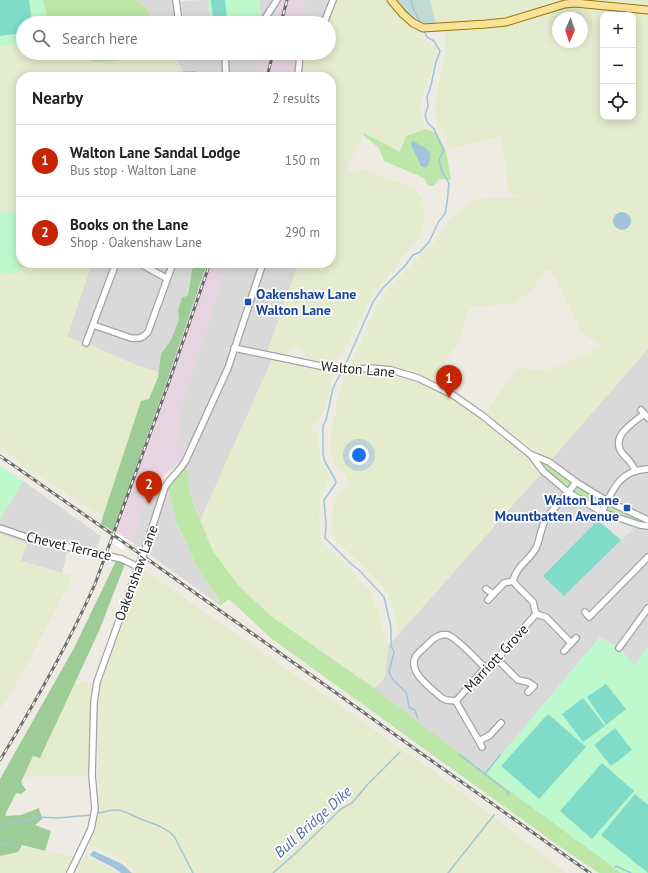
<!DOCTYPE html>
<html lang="en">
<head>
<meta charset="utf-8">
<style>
  body { margin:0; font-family:"PT Sans",sans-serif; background:#f6f6f6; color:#222 }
  .controls { position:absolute; right:12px; top:12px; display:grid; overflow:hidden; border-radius:8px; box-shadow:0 2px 10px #0003 }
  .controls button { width:36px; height:36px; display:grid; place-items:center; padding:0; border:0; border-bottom:1px solid #e0e0e0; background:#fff; color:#222; font:20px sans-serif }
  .compass { position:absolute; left:552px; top:12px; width:36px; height:36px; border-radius:50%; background:#fff; box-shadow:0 2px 10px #0003; rotate:183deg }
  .you { position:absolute; left:359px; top:455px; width:14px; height:14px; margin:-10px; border:3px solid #fff; border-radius:50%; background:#1a73e8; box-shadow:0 0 0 6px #1a73e833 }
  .badge { display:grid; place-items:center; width:26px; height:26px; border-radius:50%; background:#c52503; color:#fff; font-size:13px; font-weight:700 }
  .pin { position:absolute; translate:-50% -33px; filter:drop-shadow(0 1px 2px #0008) }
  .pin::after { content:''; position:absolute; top:21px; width:14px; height:12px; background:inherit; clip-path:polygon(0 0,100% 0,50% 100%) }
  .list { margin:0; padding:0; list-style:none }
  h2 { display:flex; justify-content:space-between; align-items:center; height:52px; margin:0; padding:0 16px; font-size:17px }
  h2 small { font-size:13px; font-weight:400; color:#767676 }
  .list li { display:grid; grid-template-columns:26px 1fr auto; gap:12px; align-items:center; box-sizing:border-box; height:72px; padding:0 16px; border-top:1px solid #e0e0e0 }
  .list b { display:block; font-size:15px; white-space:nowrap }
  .list p { margin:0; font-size:13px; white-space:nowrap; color:#767676 }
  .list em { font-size:13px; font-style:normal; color:#767676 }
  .icon { flex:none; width:22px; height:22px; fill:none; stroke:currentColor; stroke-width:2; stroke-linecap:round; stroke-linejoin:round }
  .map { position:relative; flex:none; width:648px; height:873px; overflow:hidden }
  .search { position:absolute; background:#fff; box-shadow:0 2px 10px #0003; left:16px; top:16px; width:320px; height:44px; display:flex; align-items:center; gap:10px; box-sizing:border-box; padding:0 14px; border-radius:22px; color:#767676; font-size:15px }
  .panel { position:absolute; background:#fff; box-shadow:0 2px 10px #0003; left:16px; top:72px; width:320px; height:196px; border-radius:16px }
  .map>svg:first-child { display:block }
  .residential { fill:#dad9d9 }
  .industrial { fill:#e6d4e0 }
  .farmland { fill:#e4eccd; fill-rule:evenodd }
  .grass { fill:#bce7a8 }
  .forest { fill:#9dcc97 }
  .wetland { fill:#bfdbd3 }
  .park { fill:#bef8cd }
  .pitch { fill:#80dcc8 }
  .parking { fill:#e4e4e4 }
  .water { fill:#a2c4db }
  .pier { fill:#fff }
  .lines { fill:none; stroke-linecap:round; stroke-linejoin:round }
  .stream { stroke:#a2c4db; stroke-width:1.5 }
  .minor-casing { stroke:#a3a3a3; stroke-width:8 }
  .major-casing { stroke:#917b03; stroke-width:9 }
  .minor { stroke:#fff; stroke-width:5.5 }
  .major { stroke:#fae19a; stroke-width:7 }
  .rail-casing { stroke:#6a6a6a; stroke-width:3 }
  .rail { stroke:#fff; stroke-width:1.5; stroke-dasharray:4.5; stroke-linecap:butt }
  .minor-bridge-casing { stroke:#a3a3a3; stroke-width:8; stroke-linecap:butt }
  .minor-bridge { stroke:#fff; stroke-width:5.5 }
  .transit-dot { fill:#1a4fb4; stroke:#fff; stroke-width:1.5 }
  .labels { text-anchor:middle; stroke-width:3.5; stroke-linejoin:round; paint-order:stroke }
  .transit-label { font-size:14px; font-weight:bold; fill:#164399; stroke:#fff; text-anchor:start }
  .street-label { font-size:14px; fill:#1c1c1c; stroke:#fff }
  .water-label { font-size:15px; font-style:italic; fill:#4b6aa9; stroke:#fff }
</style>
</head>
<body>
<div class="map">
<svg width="648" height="873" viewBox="0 0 648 873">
  <rect width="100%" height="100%" fill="#edebe2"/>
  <g class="residential">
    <polygon points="137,0 173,0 177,23 154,23 152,18 142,3"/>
    <polygon points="208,0 210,23 184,23 181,1"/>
    <polygon points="259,0 280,0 273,23 252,23 259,22 261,17"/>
    <polygon points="305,0 331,0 321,23 300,22"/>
    <polygon points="178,53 261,53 256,77 195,77 195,71 184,73 175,55"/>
    <polygon points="92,263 198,263 195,265 189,284 189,291 188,295 182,298 178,310 179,320 177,328 171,340 161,354 159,372 133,364 86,343 67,337"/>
    <polygon points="227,263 299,263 267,352 275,353 200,521 190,492 184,458 188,447 180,444 178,416"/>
    <polygon points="648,349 648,520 607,501 549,462"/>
    <polygon points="543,471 648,526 648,646 635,666 619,648 600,637 486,773 374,688 385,677 388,646"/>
    <polygon points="23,481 101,536 95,554 68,549 62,573 20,561 26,544 0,534 0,519"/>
    <polygon points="157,484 168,489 170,494 176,523 201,574 220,602 218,604 132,542 146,499"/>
  </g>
  <g class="industrial">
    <polygon points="280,0 305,0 299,23 266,23 273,23"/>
    <polygon points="261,53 296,53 295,77 256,77"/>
    <polygon points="207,263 227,263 178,416 180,444 188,447 184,458 164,475 146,499 132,542 113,531 165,387"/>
  </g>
  <g class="farmland">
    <path d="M332,0H648V349L549,462L486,412L518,367L542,371L563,365L603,346L582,333L555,277L550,270H545L533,289L514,303L473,307L467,313L459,340L434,378H419L453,395L531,455L543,471L399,634L391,602L386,590L366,568L337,542L332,530L333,506L336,498L348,484L346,476L335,464L330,451L332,424L338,398L348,370L376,307L387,289L439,237L448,222L472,201L493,197H513L531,201L509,193L501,136L450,149L439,129L436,117L435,103L445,53V27H421L420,36L434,46L436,49L431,73L422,97L420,105L422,121L426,129L406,136L400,152L364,133L346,169L353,172L364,170L415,189L422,200L425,211L424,223L418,238L376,291L368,304L345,350L336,360L331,362L309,358L306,356L302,346L297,345L290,347L288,353L285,355L267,352L299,263H331V77H298L300,53H329V23H323ZM603,15H633V117H603ZM558,18H582V42H558Z"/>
    <polygon points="23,45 23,53 60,53 88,61 115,61 146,54 165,55 174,53 184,73 161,73 161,77 21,77 21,263 92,263 67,337 86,343 133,364 159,372 149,399 141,402 103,516 28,469 0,446 0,46"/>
    <polygon points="273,358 335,368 323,413 311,427 311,430 318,435 321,462 329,477 325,489 320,498 319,514 320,538 325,545 351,570 370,592 380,617 388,646 385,677 374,688 271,616 238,585 213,551 200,521"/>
    <polygon points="0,534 27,544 21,561 73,576 17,683 0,709"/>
    <polygon points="142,569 429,768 566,873 136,873 130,866 113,855 89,845 99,810 97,713 101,680 120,623"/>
    <polygon points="74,683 92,683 90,776 23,777 33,756 40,758"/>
    <polygon points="23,848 45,851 74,857 67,873 0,873 0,856"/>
    <polygon points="86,855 115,871 117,873 76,873"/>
  </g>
  <g class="grass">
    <path d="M43,0H137C145,5 151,15 154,23H48Z"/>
    <polygon points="60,53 166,53 165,55 146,54 115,61 97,62"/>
    <polygon points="426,129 437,133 446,151 451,180 439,179 433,186 428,186 424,178 384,161 379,148 363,135 364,133 400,152 406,136"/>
    <polygon points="531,455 549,462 576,482 648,520 648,526 602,512 579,499 543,471"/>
    <polygon points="186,466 190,492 195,508 213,551 238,585 271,616 374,688 486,773 622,873 599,873 559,846 272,639 229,599 220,606 218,604 220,601 201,574 176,522 170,494 168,489 172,482"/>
  </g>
  <g class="forest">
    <polygon points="195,71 195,77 161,77 161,73"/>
    <polygon points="198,263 207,263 165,387 113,531 101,524 103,516 141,401 149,399 158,377 161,354 171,340 179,320 178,310 182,298 188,295 192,270"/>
    <polygon points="116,561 125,564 99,631 40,758 33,756 21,782 26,790 21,794 16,793 5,815 7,816 21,815 39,808 42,819 35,825 51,831 45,851 22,845 18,852 0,856 0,779 74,648"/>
  </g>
  <polygon class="wetland" points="391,0 430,0 437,28 423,28"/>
  <g class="park">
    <polygon points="0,0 43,0 48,23 23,23 23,45 0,46"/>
    <polygon points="208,0 259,0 261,17 259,22 210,23"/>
    <polygon points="0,212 21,213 21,263 26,263 17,274 0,273"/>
    <polygon points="0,466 23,481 0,519"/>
    <polygon points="600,637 619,648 635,665 648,646 648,873 621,873 486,773"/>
  </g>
  <g class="pitch">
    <polygon points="0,0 29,0 32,23 23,23 23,33 0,36"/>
    <polygon points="211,0 225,0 227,19 213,20"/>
    <polygon points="598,520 621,540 564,596 543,576"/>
    <polygon points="606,684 626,709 606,725 587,697"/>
    <polygon points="583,698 605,726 583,742 562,714"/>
    <polygon points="548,714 586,747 539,799 501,766"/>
    <polygon points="615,728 632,750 611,766 594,745"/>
    <polygon points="602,763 634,791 592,839 560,811"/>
    <polygon points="635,794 648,805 648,873 601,835"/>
  </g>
  <polygon class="parking" points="602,512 640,525 621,540 598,520"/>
  <g class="water">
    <path d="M413,141C421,146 432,148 430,159C429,163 429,165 426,168L421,166L411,145V142Z"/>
    <circle cx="622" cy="221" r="9"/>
    <polygon points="94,851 122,864 132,873 121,873 114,868 91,856 90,854"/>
  </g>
  <polygon class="pier" points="113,531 127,539 123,550 109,541"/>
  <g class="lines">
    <g class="stream">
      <polyline points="411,0 413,8 421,24"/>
      <polyline points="344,368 373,302 382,289 404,267 413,255 420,252 429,242 439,221 445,214 447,203 449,183 442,172 439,160 443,152 443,149 434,129 427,122 425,115 428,106 427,98 431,85 436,62 440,51 434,41 427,37 424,31"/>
      <polyline points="342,371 333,388 326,420 323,426 323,454 325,462 335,479 336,483 324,500 326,524 325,538 351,564 359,570 384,597 391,627 391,646 394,652 389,672 393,680 406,692 409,707 415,710 418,719"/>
      <polyline points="459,754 509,793 507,795"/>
      <polyline points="485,774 500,755"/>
      <path d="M95,814C102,813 110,809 117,810C127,811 136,818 146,821C157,825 166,828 174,836L193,873"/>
      <polyline points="0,828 6,824 30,820 36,817 58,818 91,815"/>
      <polyline points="0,843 16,846 19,844"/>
      <polyline points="615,867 616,866 631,873"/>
      <polyline points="273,873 297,852 341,809 352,803 367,785 400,752"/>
      <polyline points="448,873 494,815"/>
    </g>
    <defs>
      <g id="minor">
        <polyline points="176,0 179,23"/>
        <polyline points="179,22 200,21"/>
        <polyline points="262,23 277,0"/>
        <polyline points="324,23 333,0"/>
        <polyline points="225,53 226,77"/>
        <polyline points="298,77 300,53"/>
        <polyline points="139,263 166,278"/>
        <path d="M93,325L131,338C139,339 143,338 148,332L173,263"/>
        <polyline points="86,343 116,263"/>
        <polyline points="234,348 325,367 348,370 371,368 391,370 418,378 453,395 483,416 531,455 543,471 569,493 602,512 640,525 648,526"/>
        <polyline points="641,410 648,418"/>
        <polyline points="532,455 549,462 576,482 607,501 648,520"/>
        <path d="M635,471C633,463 627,459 622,453C610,436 633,423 644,414"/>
        <path d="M602,512C613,489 620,470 648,469"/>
        <polyline points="0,528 32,539 122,559 138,567"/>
        <path d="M144,553L165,487C171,477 180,471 186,460L228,368L263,263"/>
        <polyline points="486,589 493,594"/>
        <polyline points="488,600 504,583 513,581"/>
        <polyline points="585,612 589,617 648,557"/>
        <polyline points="536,614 546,617 571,643"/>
        <polyline points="619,648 648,608"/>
        <polyline points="564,651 576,638"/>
        <polyline points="497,659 518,680 528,682 534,686 528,692"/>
        <path d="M456,701L485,668L497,659L536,614L533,602L517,586L513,581C517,565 529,561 536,548C540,540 540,530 545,521C553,507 567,496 576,482"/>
        <path d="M456,701L446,700L442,698C432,689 406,671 416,656C419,652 425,647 429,643C434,638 440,633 448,635C457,638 478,661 485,668"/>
        <path d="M456,701C464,717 474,731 482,747"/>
        <polyline points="479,741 490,735 501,723"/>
        <polyline points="70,873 91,829 95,809 92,775 94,702 97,682 140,562"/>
      </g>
      <polyline id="major" points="391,0 403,14 413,23 423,28 486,24 506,22 565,4 575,3 648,10"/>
    </defs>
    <use href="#minor" class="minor-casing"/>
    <use href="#major" class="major-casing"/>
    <use href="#minor" class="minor"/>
    <use href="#major" class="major"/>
    <defs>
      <g id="rail">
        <polyline points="281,23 287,0"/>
        <polyline points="267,77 273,53"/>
        <polyline points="0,456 112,534 590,873"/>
        <path d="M0,760C35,703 68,645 95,584L169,382L210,263"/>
      </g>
    </defs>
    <use href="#rail" class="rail-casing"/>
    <use href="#rail" class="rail"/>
    <defs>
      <polyline id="minor-bridge" points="140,562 144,553"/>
    </defs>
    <use href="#minor-bridge" class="minor-bridge-casing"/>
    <use href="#minor-bridge" class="minor-bridge"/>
  </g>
  <g class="transit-dot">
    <rect x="244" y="298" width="8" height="8" rx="2"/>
    <rect x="623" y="504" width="8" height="8" rx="2"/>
  </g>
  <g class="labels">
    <g class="transit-label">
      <text x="256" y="299">Oakenshaw Lane<tspan x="256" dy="16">Walton Lane</tspan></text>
      <text x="619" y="505" text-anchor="end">Walton Lane<tspan x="619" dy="16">Mountbatten Avenue</tspan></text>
    </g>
    <g class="street-label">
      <text transform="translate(358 369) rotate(5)" y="5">Walton Lane</text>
      <text transform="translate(69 546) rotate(13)" y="5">Chevet Terrace</text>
      <text transform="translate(136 573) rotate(-70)" y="5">Oakenshaw Lane</text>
      <text transform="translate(496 658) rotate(-47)" y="5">Marriott Grove</text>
    </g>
    <g class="water-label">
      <text transform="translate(313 822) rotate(-42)" y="5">Bull Bridge Dike</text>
    </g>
  </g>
</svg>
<div class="controls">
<button>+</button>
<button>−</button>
<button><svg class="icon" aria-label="locate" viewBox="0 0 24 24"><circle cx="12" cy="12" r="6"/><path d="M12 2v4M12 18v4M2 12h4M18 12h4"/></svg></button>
</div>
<svg class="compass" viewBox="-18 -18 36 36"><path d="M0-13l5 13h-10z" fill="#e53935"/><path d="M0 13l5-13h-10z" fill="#767676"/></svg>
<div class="you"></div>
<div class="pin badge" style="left:449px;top:398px">1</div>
<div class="pin badge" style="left:149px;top:504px">2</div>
<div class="search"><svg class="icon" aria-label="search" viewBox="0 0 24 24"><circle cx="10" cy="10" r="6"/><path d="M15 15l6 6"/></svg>Search here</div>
<section class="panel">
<h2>Nearby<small>2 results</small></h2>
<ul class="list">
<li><span class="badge">1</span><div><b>Walton Lane Sandal Lodge</b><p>Bus stop · Walton Lane</p></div><em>150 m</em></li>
<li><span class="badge">2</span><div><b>Books on the Lane</b><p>Shop · Oakenshaw Lane</p></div><em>290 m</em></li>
</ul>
</section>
</div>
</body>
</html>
